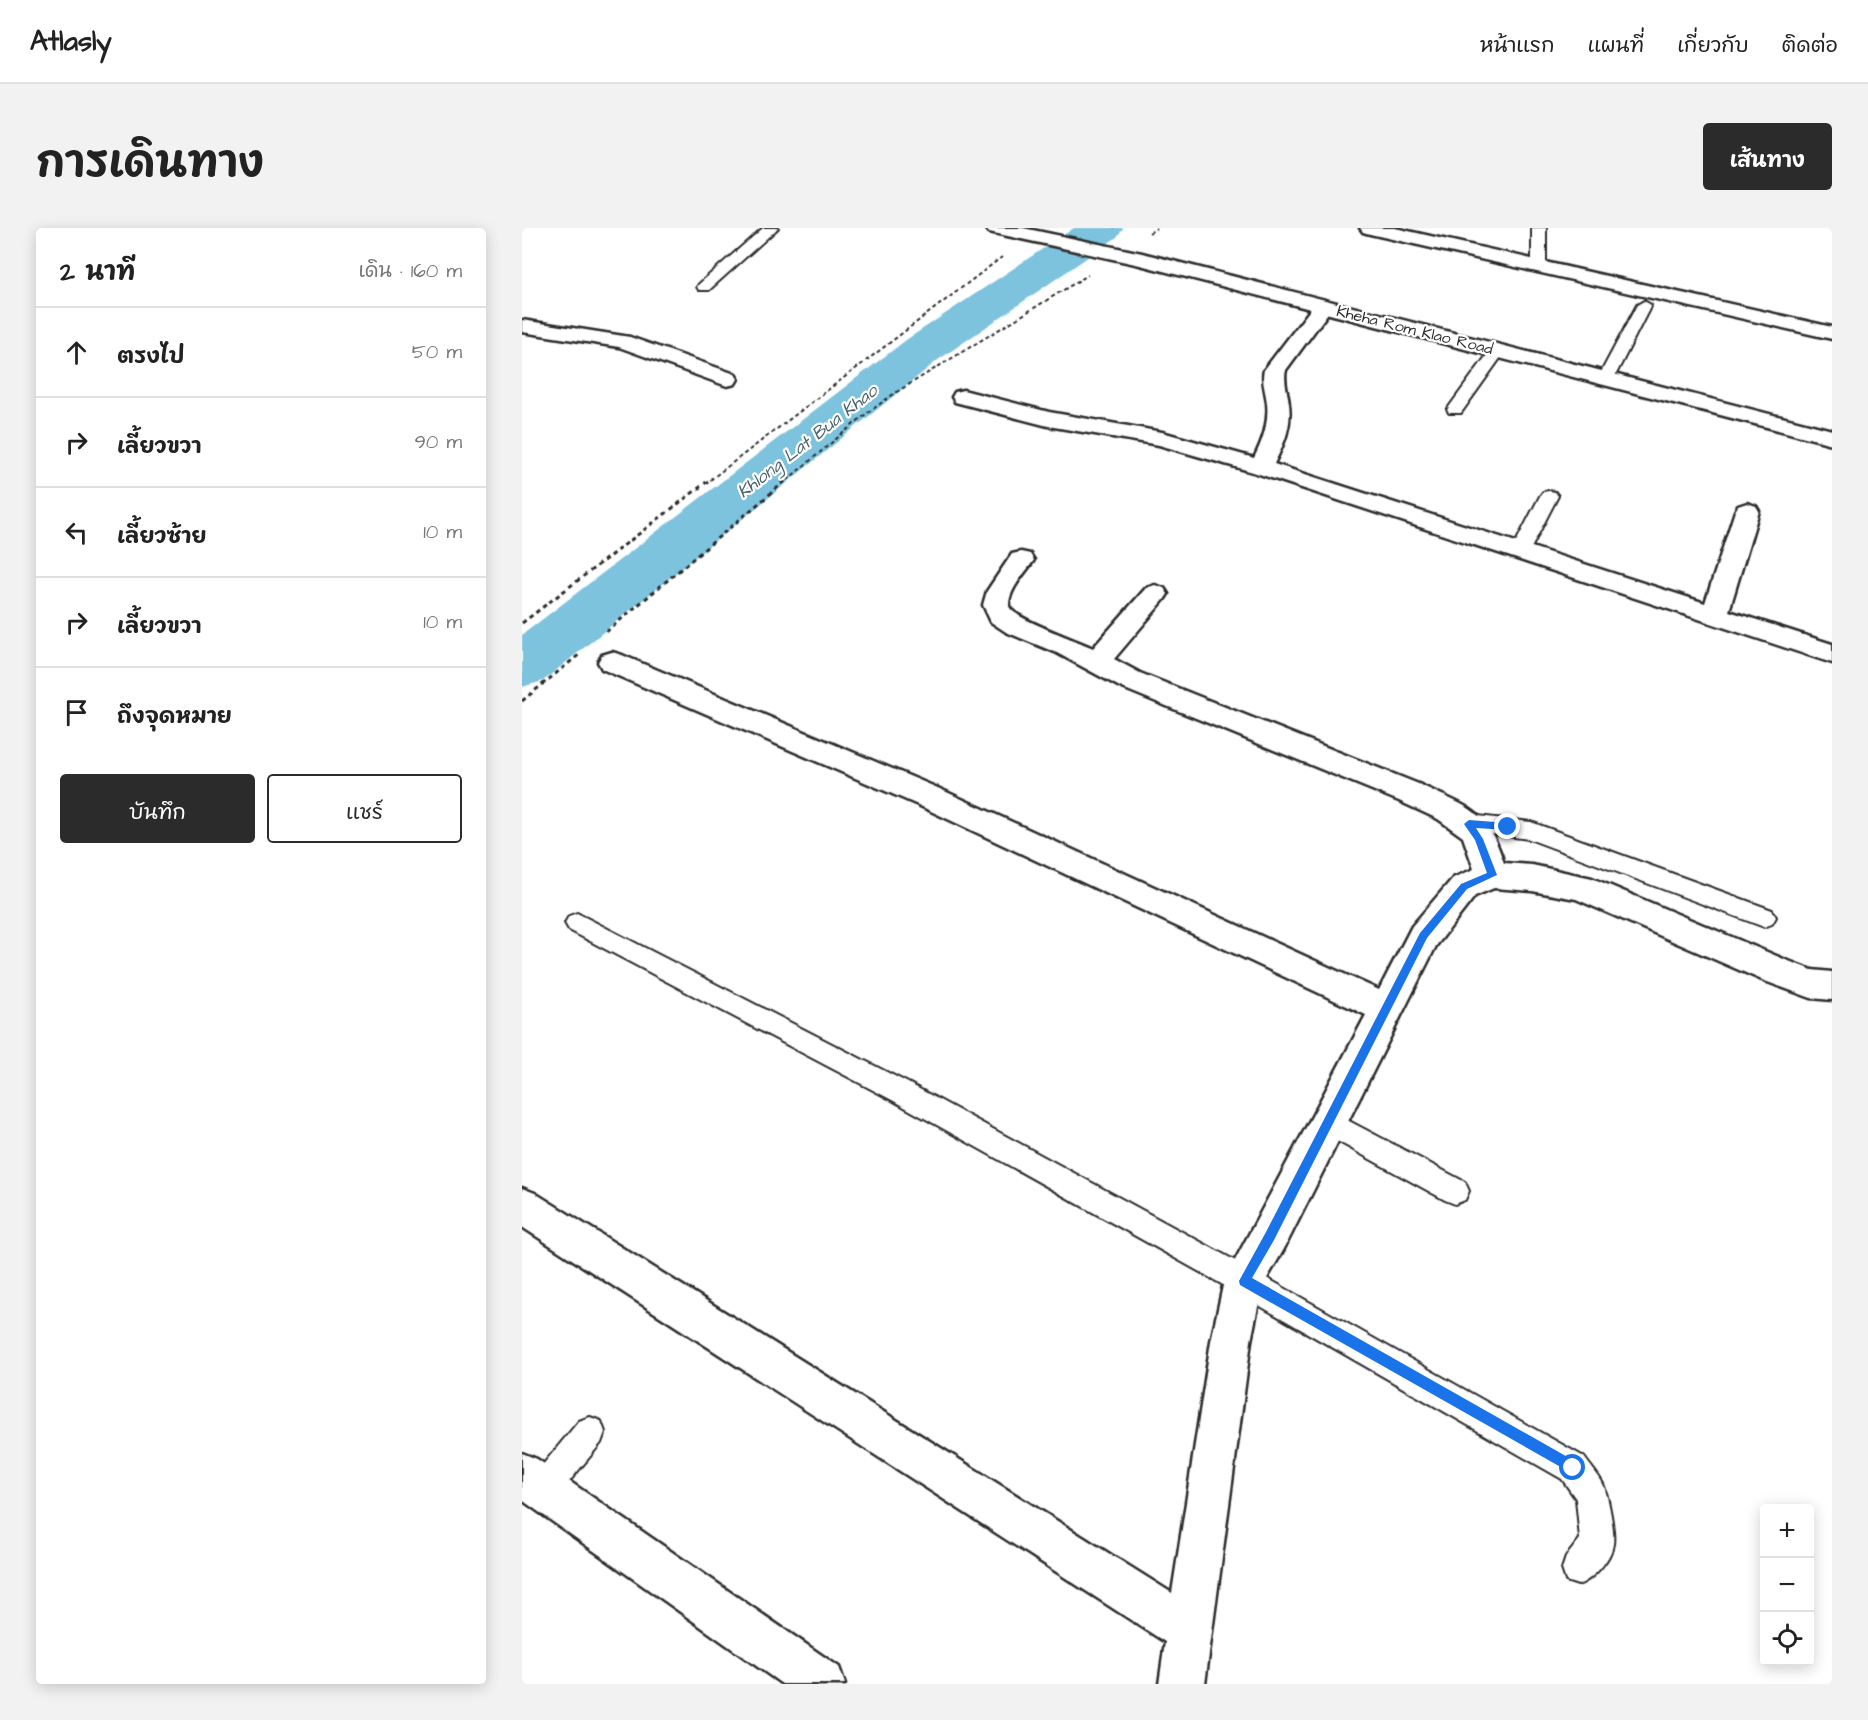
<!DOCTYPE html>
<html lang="th">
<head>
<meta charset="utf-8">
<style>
  body { margin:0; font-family:"Architects Daughter","Playpen Sans Thai",sans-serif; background:#f2f2f2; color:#222 }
  .controls { position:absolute; right:18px; bottom:18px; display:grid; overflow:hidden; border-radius:6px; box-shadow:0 3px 15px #0003 }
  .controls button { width:54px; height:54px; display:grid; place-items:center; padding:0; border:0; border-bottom:2px solid #e0e0e0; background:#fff; color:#222; font:30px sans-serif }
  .stop { position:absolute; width:18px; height:18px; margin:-14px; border:4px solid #1a73e8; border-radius:50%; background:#fff }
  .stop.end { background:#1a73e8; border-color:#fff; box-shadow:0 2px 6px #0008 }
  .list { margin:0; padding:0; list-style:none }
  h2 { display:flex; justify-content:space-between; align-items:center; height:78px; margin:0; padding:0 24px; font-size:26px }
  h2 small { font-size:20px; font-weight:400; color:#767676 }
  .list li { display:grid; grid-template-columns:39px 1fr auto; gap:18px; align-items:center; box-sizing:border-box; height:90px; padding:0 24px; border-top:2px solid #e0e0e0 }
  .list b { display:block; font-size:22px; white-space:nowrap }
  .list em { font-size:20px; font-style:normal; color:#767676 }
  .actions { display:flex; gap:12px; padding:18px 24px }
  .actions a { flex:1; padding:14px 0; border:2px solid #2b2b2b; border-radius:6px; text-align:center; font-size:21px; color:#2b2b2b }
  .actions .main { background:#2b2b2b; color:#fff }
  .icon { flex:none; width:33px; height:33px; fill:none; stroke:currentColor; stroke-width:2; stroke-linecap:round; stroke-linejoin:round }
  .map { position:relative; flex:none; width:1310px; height:1456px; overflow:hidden; border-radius:6px }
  header { display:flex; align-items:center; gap:36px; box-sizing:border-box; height:84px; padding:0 30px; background:#fff; border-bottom:2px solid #e0e0e0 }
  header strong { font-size:28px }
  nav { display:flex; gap:33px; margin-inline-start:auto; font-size:21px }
  .intro { display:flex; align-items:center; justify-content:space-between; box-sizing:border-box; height:144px; padding:0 36px }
  h1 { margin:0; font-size:42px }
  .button { padding:15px 27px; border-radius:6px; background:#2b2b2b; color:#fff; font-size:21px; font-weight:700 }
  main { display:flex; gap:36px; padding:0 36px }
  aside { flex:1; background:#fff; border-radius:6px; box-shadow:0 3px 15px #0003 }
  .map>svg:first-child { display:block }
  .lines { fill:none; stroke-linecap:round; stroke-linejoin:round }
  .river { fill:#7dc3de; fill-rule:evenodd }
  .lane-casing { stroke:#2b2b2b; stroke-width:4 }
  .street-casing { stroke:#2b2b2b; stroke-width:5 }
  .secondary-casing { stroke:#2b2b2b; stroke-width:5 }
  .path-far1 { stroke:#2b2b2b; stroke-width:2; stroke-dasharray:4 3; stroke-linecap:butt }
  .path { stroke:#2b2b2b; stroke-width:3; stroke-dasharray:4.5 4; stroke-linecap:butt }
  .lane { fill:#fff; fill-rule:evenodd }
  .street { fill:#fff; fill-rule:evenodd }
  .secondary { fill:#fff; fill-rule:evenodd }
  .route { fill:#1a73e8 }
  .labels { text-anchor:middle; stroke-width:4.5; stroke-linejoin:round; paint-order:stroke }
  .far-street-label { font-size:16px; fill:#2b2b2b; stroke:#fff }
  .far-water-label { font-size:18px; font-style:italic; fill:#48606a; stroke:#fff }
</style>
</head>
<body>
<header>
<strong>Atlasly</strong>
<nav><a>หน้าแรก</a><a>แผนที่</a><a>เกี่ยวกับ</a><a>ติดต่อ</a></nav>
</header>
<div class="intro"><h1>การเดินทาง</h1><a class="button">เส้นทาง</a></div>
<main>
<aside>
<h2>2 นาที<small>เดิน · 160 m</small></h2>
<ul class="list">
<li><svg class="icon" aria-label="ahead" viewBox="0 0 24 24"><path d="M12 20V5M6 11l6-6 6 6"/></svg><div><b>ตรงไป</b></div><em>50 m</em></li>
<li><svg class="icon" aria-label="right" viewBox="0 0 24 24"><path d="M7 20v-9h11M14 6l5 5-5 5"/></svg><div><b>เลี้ยวขวา</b></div><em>90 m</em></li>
<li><svg class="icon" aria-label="left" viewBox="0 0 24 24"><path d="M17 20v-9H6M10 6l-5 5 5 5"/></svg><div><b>เลี้ยวซ้าย</b></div><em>10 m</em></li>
<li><svg class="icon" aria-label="right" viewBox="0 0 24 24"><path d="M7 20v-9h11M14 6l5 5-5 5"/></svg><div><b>เลี้ยวขวา</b></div><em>10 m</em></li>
<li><svg class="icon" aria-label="arrive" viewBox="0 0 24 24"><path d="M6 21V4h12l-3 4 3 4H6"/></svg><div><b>ถึงจุดหมาย</b></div></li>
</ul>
<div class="actions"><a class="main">บันทึก</a><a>แชร์</a></div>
</aside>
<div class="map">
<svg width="1310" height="1456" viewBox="0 0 1310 1456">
  <rect width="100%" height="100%" fill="#fff"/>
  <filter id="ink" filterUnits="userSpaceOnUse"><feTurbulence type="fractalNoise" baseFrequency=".0167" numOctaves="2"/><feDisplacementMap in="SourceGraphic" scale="12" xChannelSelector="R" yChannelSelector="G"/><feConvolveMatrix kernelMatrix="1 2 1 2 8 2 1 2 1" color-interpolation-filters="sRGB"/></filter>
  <g filter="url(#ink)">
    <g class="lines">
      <polygon class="river" points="552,0 601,0 595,9 416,132 21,453 0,459 0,407 384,112"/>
      <defs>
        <g id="lane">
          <polygon points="241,0 256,0 187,62 177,62 175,59 177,56"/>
          <polygon points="1010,0 1024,0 1024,38 1017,42 1010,38"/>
          <polygon points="1122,73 1129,77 1092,150 1090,153 1078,153 1076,150 1115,77"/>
          <polygon points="976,117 984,122 939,185 927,185 925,182 927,179 971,119"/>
          <polygon points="1027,263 1033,264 1036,268 1007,324 1004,328 992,328 989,324 1018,268 1021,264"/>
          <polygon points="947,587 1009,594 1250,682 1254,689 1250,696 1242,699 1007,611 939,602 936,596 939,590"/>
          <path d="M55,685L388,856L732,1043L1062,1229C1068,1238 1076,1246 1081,1256C1086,1267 1093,1303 1091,1316C1089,1332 1070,1352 1056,1357L1044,1353L1040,1341L1044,1329L1058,1311L1054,1271L1040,1251L712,1063L370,872L47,702L43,695L47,688Z"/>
          <polygon points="806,882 943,954 947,963 943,972 933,976 923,972 797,903 793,894 797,885"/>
          <polygon points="68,1189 79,1193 83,1204 79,1215 32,1272 21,1277 10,1272 5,1261 10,1250 57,1193"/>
        </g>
        <g id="street">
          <polygon points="838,0 873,0 1310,99 1310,111 848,6 841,4"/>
          <path d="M801,72L808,74L811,78L764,142C761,153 766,165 767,176C770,198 762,216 752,236L1183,375L1213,283L1216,278L1225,275L1234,278L1237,283L1207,383L1310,416V435L731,244L637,217L526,198L433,174L430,169L433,164L441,162L527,184L640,204L732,230C741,212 747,195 745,175C744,164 739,153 742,142L794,74Z"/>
          <polygon points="0,92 108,109 213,146 216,151 213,156 205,158 97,119 0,104"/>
          <path d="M499,324L508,326L512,332C504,344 486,362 487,378C489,390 557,413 571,420L624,360L633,357L642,360L646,366L642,372L592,431L618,445L899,557C947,581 964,579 982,635L1010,637L1070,650L1264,732L1290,742L1310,744V772L1289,770L1240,752L1054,671L1010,663L972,660L953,668L914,718L762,1021L740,1059L729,1113L683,1456H637L643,1414L0,999V960L13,965L650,1365L689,1113L702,1053L844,787L396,577L80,441L76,434L80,427L90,424L100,427L418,561L857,762L890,698L931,650L952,641L941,609L916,591L877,573L598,459L535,425L484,404L469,394L461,377L465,363L490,326Z"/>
          <polygon points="0,1225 15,1231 317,1439 323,1456 260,1456 0,1272"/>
        </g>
        <polygon id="secondary" points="464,0 501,0 620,25 1310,202 1310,216 618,37 467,4"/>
      </defs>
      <use href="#lane" class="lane-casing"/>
      <use href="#street" class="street-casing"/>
      <use href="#secondary" class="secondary-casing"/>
      <g class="path-far1">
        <polyline points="627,5 635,0"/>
        <polyline points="188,252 480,29"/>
        <polyline points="265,252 344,186 373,165 566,47"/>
      </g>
      <g class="path">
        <polyline points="0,395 190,250"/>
        <polyline points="84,404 267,250"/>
        <polyline points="0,473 58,426"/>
      </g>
      <use href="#lane" class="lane"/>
      <use href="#street" class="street"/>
      <use href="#secondary" class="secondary"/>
    </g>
  </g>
  <polygon class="route" points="947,592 986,595 990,599 986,602 954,600 961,611 975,647 945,661 905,710 752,1012 730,1050 1056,1235 1057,1240 1056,1244 1051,1246 718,1057 717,1053 744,1004 898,705 939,656 965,645 953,612 942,596"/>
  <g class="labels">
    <g class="far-street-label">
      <text transform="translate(893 101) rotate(14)" y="6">Kheha Rom Klao Road</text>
    </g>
    <g class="far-water-label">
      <text transform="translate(285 213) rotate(-38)" y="6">Khlong Lat Bua Khao</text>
    </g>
  </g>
</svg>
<div class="controls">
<button>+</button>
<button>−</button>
<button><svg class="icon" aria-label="locate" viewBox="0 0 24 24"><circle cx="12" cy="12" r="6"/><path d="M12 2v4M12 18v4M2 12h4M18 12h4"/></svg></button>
</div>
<div class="stop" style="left:1051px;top:1240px"></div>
<div class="stop end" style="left:986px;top:599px"></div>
</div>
</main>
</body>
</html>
